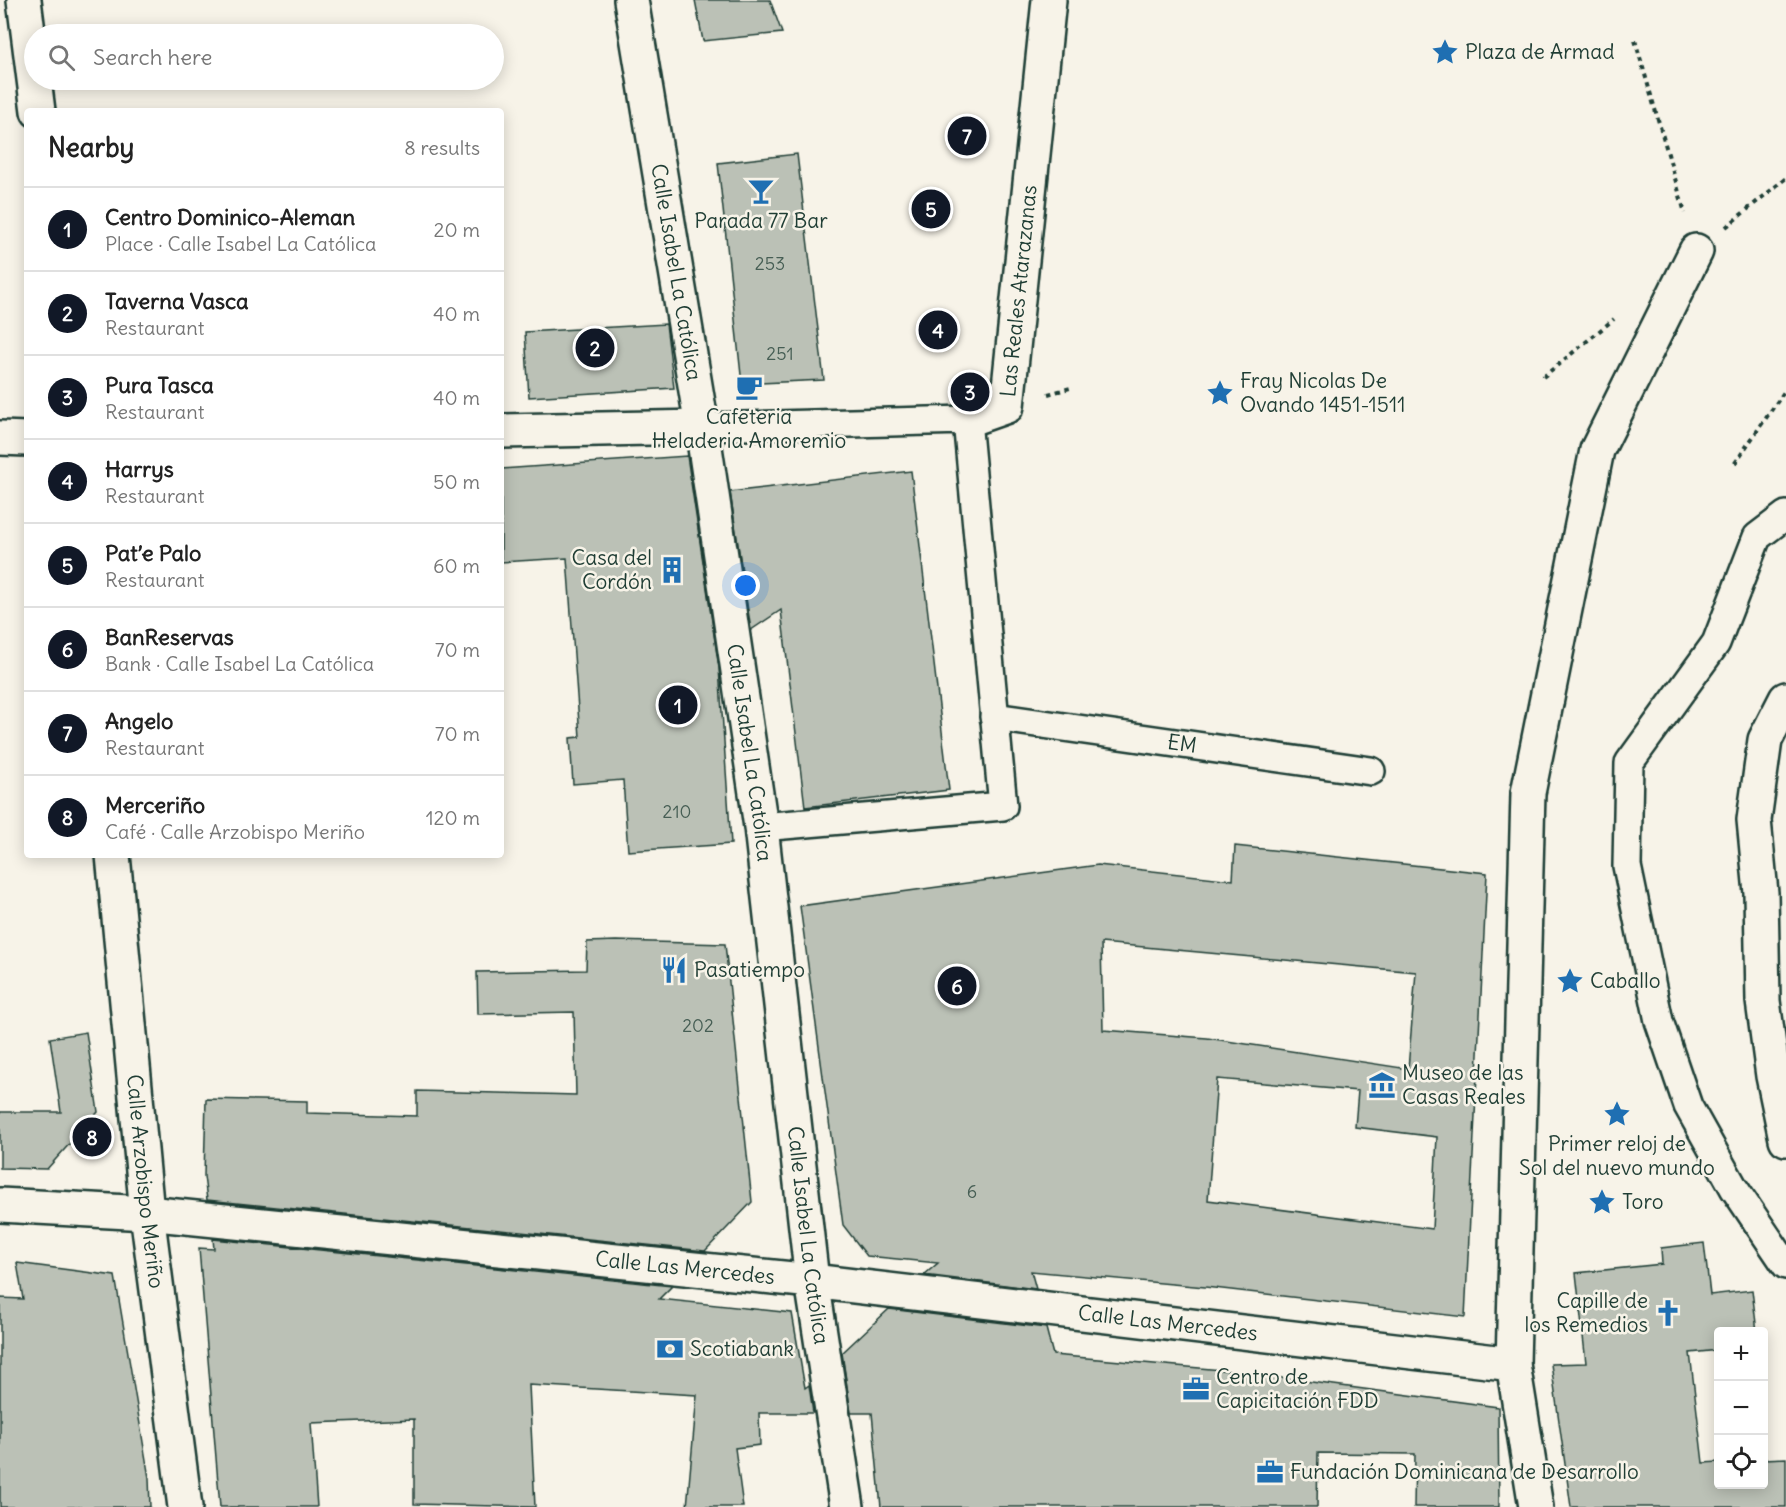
<!DOCTYPE html>
<html lang="en">
<head>
<meta charset="utf-8">
<style>
  body { margin:0; font-family:Delius,sans-serif; background:#f2f2f2; color:#222 }
  .controls { position:absolute; right:18px; bottom:18px; display:grid; overflow:hidden; border-radius:6px; box-shadow:0 3px 15px #0003 }
  .controls button { width:54px; height:54px; display:grid; place-items:center; padding:0; border:0; border-bottom:2px solid #e0e0e0; background:#fff; color:#222; font:30px sans-serif }
  .you { position:absolute; left:746px; top:586px; width:21px; height:21px; margin:-15px; border:4px solid #fff; border-radius:50%; background:#1a73e8; box-shadow:0 0 0 9px #1a73e833 }
  .badge { display:grid; place-items:center; width:39px; height:39px; border-radius:50%; background:#111827; color:#fff; font-size:20px; font-weight:700 }
  .pin { position:absolute; translate:-50% -50%; border:3px solid #fff; box-shadow:0 2px 6px #0006 }
  .list { margin:0; padding:0; list-style:none }
  h2 { display:flex; justify-content:space-between; align-items:center; height:78px; margin:0; padding:0 24px; font-size:26px }
  h2 small { font-size:20px; font-weight:400; color:#767676 }
  .list li { display:grid; grid-template-columns:39px 1fr auto; gap:18px; align-items:center; box-sizing:border-box; height:84px; padding:0 24px; border-top:2px solid #e0e0e0 }
  .list b { display:block; font-size:22px; white-space:nowrap }
  .list p { margin:0; font-size:20px; white-space:nowrap; color:#767676 }
  .list em { font-size:20px; font-style:normal; color:#767676 }
  .icon { flex:none; width:33px; height:33px; fill:none; stroke:currentColor; stroke-width:2; stroke-linecap:round; stroke-linejoin:round }
  .map { position:relative; flex:none; width:1786px; height:1507px; overflow:hidden }
  .search { position:absolute; background:#fff; box-shadow:0 3px 15px #0003; left:24px; top:24px; width:480px; height:66px; display:flex; align-items:center; gap:15px; box-sizing:border-box; padding:0 21px; border-radius:33px; color:#767676; font-size:22px }
  .panel { position:absolute; background:#fff; box-shadow:0 3px 15px #0003; left:24px; top:108px; width:480px; height:750px; border-radius:6px }
  .map>svg:first-child { display:block }
  .building { fill:#bbc1b6; stroke:#1f3d34; stroke-width:1.5; fill-rule:evenodd }
  .lines { fill:none; stroke-linecap:round; stroke-linejoin:round }
  .service-casing { stroke:#1f3d34; stroke-width:32 }
  .pedestrian-casing { stroke:#1f3d34; stroke-width:38 }
  .minor-casing { stroke:#1f3d34; stroke-width:38 }
  .tertiary-casing { stroke:#1f3d34; stroke-width:38 }
  .primary-casing { stroke:#1f3d34; stroke-width:38 }
  .path { stroke:#1f3d34; stroke-width:4; stroke-dasharray:4.5 4.5; stroke-linecap:butt }
  .service { stroke:#f7f3e8; stroke-width:27 }
  .pedestrian { stroke:#f7f3e8; stroke-width:33 }
  .minor { stroke:#f7f3e8; stroke-width:33 }
  .tertiary { stroke:#f7f3e8; stroke-width:33 }
  .primary { stroke:#f7f3e8; stroke-width:33 }
  .labels { text-anchor:middle; stroke-width:5; stroke-linejoin:round; paint-order:stroke }
  .number-label { font-size:18px; fill:#465e54 }
  .poi-label { font-size:21px; fill:#1f3d34; stroke:#f7f3e8; text-anchor:start }
  .street-label { font-size:21px; fill:#1f3d34; stroke:#f7f3e8 }
</style>
</head>
<body>
<div class="map">
<svg width="1786" height="1507" viewBox="0 0 1786 1507">
  <rect width="100%" height="100%" fill="#f7f3e8"/>
  <filter id="ink" filterUnits="userSpaceOnUse"><feTurbulence type="fractalNoise" baseFrequency=".0167" numOctaves="2"/><feDisplacementMap in="SourceGraphic" scale="12" xChannelSelector="R" yChannelSelector="G"/><feConvolveMatrix kernelMatrix="1 2 1 2 8 2 1 2 1" color-interpolation-filters="sRGB"/></filter>
  <g filter="url(#ink)">
    <g class="building">
      <polygon points="695,0 770,0 782,33 703,41"/>
      <polygon points="797,154 824,380 742,384 718,163"/>
      <polygon points="666,324 674,388 529,397 525,332"/>
      <polygon points="687,456 719,668 731,844 628,851 623,780 573,784 570,738 580,737 567,558 501,562 501,469"/>
      <polygon points="911,471 949,790 805,807 781,610 751,630 730,492"/>
      <path d="M1235,846L1487,873L1465,1317L1205,1287L1031,1271L1036,1289L924,1275L938,1263L867,1256L843,1225L800,906L1098,865L1233,880ZM1101,943L1416,972L1408,1069L1207,1038L1103,1030ZM1217,1079L1358,1091L1355,1127L1437,1137L1432,1229L1208,1200Z"/>
      <polygon points="616,941 725,944 752,1202 705,1251 207,1200 204,1176 206,1099 307,1101 307,1113 417,1116 417,1091 576,1095 574,1012 478,1014 477,972 586,970 587,942"/>
      <polygon points="86,1032 98,1112 47,1169 0,1168 0,1112 61,1112 50,1038"/>
      <polygon points="213,1239 672,1286 659,1299 792,1313 805,1388 809,1385 813,1413 759,1413 760,1445 735,1448 743,1507 687,1507 697,1395 529,1385 535,1507 414,1504 414,1419 311,1423 317,1507 220,1507 199,1248 214,1249"/>
      <polygon points="1704,1243 1710,1295 1752,1290 1757,1332 1719,1332 1719,1350 1690,1353 1703,1463 1719,1462 1719,1485 1764,1485 1764,1459 1786,1458 1786,1507 1571,1507 1551,1364 1586,1363 1576,1273 1662,1264 1661,1248"/>
      <polygon points="17,1263 115,1276 149,1478 150,1507 0,1507 0,1298 23,1299"/>
      <polygon points="889,1309 1046,1328 1053,1355 1222,1370 1498,1407 1499,1507 1414,1507 1415,1454 1318,1453 1317,1507 881,1507 872,1413 851,1413 842,1353"/>
    </g>
    <g class="lines">
      <defs>
        <g id="service">
          <polyline points="702,427 967,420 1003,806 761,827"/>
          <polyline points="1786,515 1757,537 1716,643 1629,763 1627,866 1659,1021 1688,1106 1734,1188 1786,1265"/>
          <path id="s1" d="M994,717L1371,771"/>
        </g>
        <g id="pedestrian">
          <path id="s2" d="M967,420L1007,406L1049,0"/>
          <polyline points="1513,1364 1528,793 1597,450 1696,251"/>
        </g>
        <g id="minor">
          <path id="s3" d="M631,0L702,427L761,827L812,1281L847,1507"/>
          <polyline points="501,431 702,427"/>
          <polyline points="0,438 27,439"/>
          <path id="s4" d="M0,1205L147,1213L812,1281L1513,1364L1536,1507"/>
        </g>
        <g id="tertiary">
          <polyline points="24,0 38,111"/>
          <path id="s5" d="M113,855L147,1213L185,1507"/>
        </g>
        <polyline id="primary" points="1786,699 1765,740 1754,820 1761,893 1763,1001 1773,1076 1786,1139"/>
      </defs>
      <use href="#service" class="service-casing"/>
      <use href="#pedestrian" class="pedestrian-casing"/>
      <use href="#minor" class="minor-casing"/>
      <use href="#tertiary" class="tertiary-casing"/>
      <use href="#primary" class="primary-casing"/>
      <g class="path">
        <polyline points="1635,40 1685,213"/>
        <polyline points="1726,227 1786,178"/>
        <polyline points="1543,377 1614,319"/>
        <polyline points="1048,394 1074,387"/>
        <polyline points="1735,463 1786,389"/>
      </g>
      <use href="#service" class="service"/>
      <use href="#pedestrian" class="pedestrian"/>
      <use href="#minor" class="minor"/>
      <use href="#tertiary" class="tertiary"/>
      <use href="#primary" class="primary"/>
    </g>
  </g>
  <defs>
    <symbol id="sight-bare" viewBox="-9 -9 18 18"><path d="M0-6L1.8-2.2L6-1.7L2.9 1.2L3.7 5.4L0 3.3L-3.7 5.4L-2.9 1.2L-6-1.7L-1.8-2.2Z" fill="#1f6fb2" stroke="#f7f3e8" stroke-width="2.5" paint-order="stroke"/></symbol>
    <symbol id="bar-bare" viewBox="-9 -9 18 18"><path d="M-6-5H6L.8 .8V4.5H3.5V6h-7V4.5H-.8V.8Z" fill="#1f6fb2" stroke="#f7f3e8" stroke-width="2.5" paint-order="stroke"/></symbol>
    <symbol id="cafe-bare" viewBox="-9 -9 18 18"><path d="M-5.5-4.5H6V0H3Q3 3.5 0 3.5H-2.5Q-5.5 3.5-5.5 0ZM3-3.2v2h1.7v-2ZM-6 4.5H4V6H-6Z" fill="#1f6fb2" stroke="#f7f3e8" stroke-width="2.5" paint-order="stroke"/></symbol>
    <symbol id="building-bare" viewBox="-9 -9 18 18"><path d="M-4-6H4V6H1V3H-1V6H-4ZM-2.5-4.3h1.7v1.8h-1.7ZM.8-4.3h1.7v1.8H.8ZM-2.5-1h1.7V.8h-1.7ZM.8-1h1.7V.8H.8Z" fill="#1f6fb2" stroke="#f7f3e8" stroke-width="2.5" paint-order="stroke"/></symbol>
    <symbol id="restaurant-bare" viewBox="-9 -9 18 18"><path d="M-5-6h1v4h1v-4h1v4h1v-4h1v5L-1.5 .5V6h-2V.5L-5-1ZM5-6V6H3V1.5H1.5Q1.5-4 5-6Z" fill="#1f6fb2" stroke="#f7f3e8" stroke-width="2.5" paint-order="stroke"/></symbol>
    <symbol id="museum-bare" viewBox="-9 -9 18 18"><path d="M0-6L6-3V-2H-6V-3ZM-5-1h2V3h-2ZM-1-1h2V3h-2ZM3-1h2V3H3ZM-6 4H6V6H-6Z" fill="#1f6fb2" stroke="#f7f3e8" stroke-width="2.5" paint-order="stroke"/></symbol>
    <symbol id="church-bare" viewBox="-9 -9 18 18"><path d="M-1.2-6h2.4v3.5h3.3v2.4h-3.3V6h-2.4V-.1h-3.3v-2.4h3.3Z" fill="#1f6fb2" stroke="#f7f3e8" stroke-width="2.5" paint-order="stroke"/></symbol>
    <symbol id="bank-bare" viewBox="-9 -9 18 18"><path d="M-6-4H6V4H-6ZM0-2.3a2.3 2.3 0 1 0 0 4.6a2.3 2.3 0 1 0 0-4.6Z" fill="#1f6fb2" stroke="#f7f3e8" stroke-width="2.5" paint-order="stroke"/></symbol>
    <symbol id="office-bare" viewBox="-9 -9 18 18"><path d="M-6-3h4V-5.5h4V-3h4V5H-6ZM-1-4.5V-3h2v-1.5ZM-6 0V1H6V0Z" fill="#1f6fb2" stroke="#f7f3e8" stroke-width="2.5" paint-order="stroke"/></symbol>
  </defs>
  <g fill-rule="evenodd">
    <use href="#sight-bare" x="1426" y="33" width="38" height="38"/>
    <use href="#bar-bare" x="742" y="172" width="38" height="38"/>
    <use href="#cafe-bare" x="730" y="368" width="38" height="38"/>
    <use href="#sight-bare" x="1201" y="374" width="38" height="38"/>
    <use href="#building-bare" x="653" y="551" width="38" height="38"/>
    <use href="#restaurant-bare" x="655" y="951" width="38" height="38"/>
    <use href="#sight-bare" x="1551" y="962" width="38" height="38"/>
    <use href="#museum-bare" x="1363" y="1066" width="38" height="38"/>
    <use href="#sight-bare" x="1598" y="1095" width="38" height="38"/>
    <use href="#sight-bare" x="1583" y="1183" width="38" height="38"/>
    <use href="#church-bare" x="1649" y="1294" width="38" height="38"/>
    <use href="#bank-bare" x="651" y="1330" width="38" height="38"/>
    <use href="#office-bare" x="1177" y="1370" width="38" height="38"/>
    <use href="#office-bare" x="1251" y="1453" width="38" height="38"/>
  </g>
  <g class="labels">
    <g class="number-label">
      <text x="770" y="270">253</text>
      <text x="780" y="360">251</text>
      <text x="677" y="818">210</text>
      <text x="698" y="1032">202</text>
      <text x="972" y="1198">6</text>
    </g>
    <g class="poi-label">
      <text x="1465" y="59">Plaza de Armad</text>
      <text x="761" y="228" text-anchor="middle">Parada 77 Bar</text>
      <text x="1240" y="388">Fray Nicolas De<tspan x="1240" dy="24">Ovando 1451-1511</tspan></text>
      <text x="749" y="424" text-anchor="middle">Cafeteria<tspan x="749" dy="24">Heladeria Amoremio</tspan></text>
      <text x="652" y="565" text-anchor="end">Casa del<tspan x="652" dy="24">Cordón</tspan></text>
      <text x="694" y="977">Pasatiempo</text>
      <text x="1590" y="988">Caballo</text>
      <text x="1402" y="1080">Museo de las<tspan x="1402" dy="24">Casas Reales</tspan></text>
      <text x="1617" y="1151" text-anchor="middle">Primer reloj de<tspan x="1617" dy="24">Sol del nuevo mundo</tspan></text>
      <text x="1622" y="1209">Toro</text>
      <text x="1648" y="1308" text-anchor="end">Capille de<tspan x="1648" dy="24">los Remedios</tspan></text>
      <text x="690" y="1356">Scotiabank</text>
      <text x="1216" y="1384">Centro de<tspan x="1216" dy="24">Capicitación FDD</tspan></text>
      <text x="1290" y="1479">Fundación Dominicana de Desarrollo</text>
    </g>
    <g class="street-label">
      <text dy="7" stroke="none"><textPath href="#s3" startOffset="276">Calle Isabel La Católica</textPath></text>
      <text dy="7" stroke="none"><textPath href="#s2" startOffset="158">Las Reales Atarazanas</textPath></text>
      <text dy="7" stroke="none"><textPath href="#s1" startOffset="190">EM</textPath></text>
      <text dy="7" stroke="none"><textPath href="#s3" startOffset="762">Calle Isabel La Católica</textPath></text>
      <text dy="7" stroke="none"><textPath href="#s5" startOffset="328">Calle Arzobispo Meriño</textPath></text>
      <text dy="7" stroke="none"><textPath href="#s3" startOffset="1248">Calle Isabel La Católica</textPath></text>
      <text dy="7" stroke="none"><textPath href="#s4" startOffset="688">Calle Las Mercedes</textPath></text>
      <text dy="7" stroke="none"><textPath href="#s4" startOffset="1174">Calle Las Mercedes</textPath></text>
    </g>
  </g>
</svg>
<div class="controls">
<button>+</button>
<button>−</button>
<button><svg class="icon" aria-label="locate" viewBox="0 0 24 24"><circle cx="12" cy="12" r="6"/><path d="M12 2v4M12 18v4M2 12h4M18 12h4"/></svg></button>
</div>
<div class="you"></div>
<div class="pin badge" style="left:678px;top:705px">1</div>
<div class="pin badge" style="left:595px;top:348px">2</div>
<div class="pin badge" style="left:970px;top:392px">3</div>
<div class="pin badge" style="left:938px;top:330px">4</div>
<div class="pin badge" style="left:931px;top:209px">5</div>
<div class="pin badge" style="left:957px;top:986px">6</div>
<div class="pin badge" style="left:967px;top:136px">7</div>
<div class="pin badge" style="left:92px;top:1137px">8</div>
<div class="search"><svg class="icon" aria-label="search" viewBox="0 0 24 24"><circle cx="10" cy="10" r="6"/><path d="M15 15l6 6"/></svg>Search here</div>
<section class="panel">
<h2>Nearby<small>8 results</small></h2>
<ul class="list">
<li><span class="badge">1</span><div><b>Centro Dominico-Aleman</b><p>Place · Calle Isabel La Católica</p></div><em>20 m</em></li>
<li><span class="badge">2</span><div><b>Taverna Vasca</b><p>Restaurant</p></div><em>40 m</em></li>
<li><span class="badge">3</span><div><b>Pura Tasca</b><p>Restaurant</p></div><em>40 m</em></li>
<li><span class="badge">4</span><div><b>Harrys</b><p>Restaurant</p></div><em>50 m</em></li>
<li><span class="badge">5</span><div><b>Pat’e Palo</b><p>Restaurant</p></div><em>60 m</em></li>
<li><span class="badge">6</span><div><b>BanReservas</b><p>Bank · Calle Isabel La Católica</p></div><em>70 m</em></li>
<li><span class="badge">7</span><div><b>Angelo</b><p>Restaurant</p></div><em>70 m</em></li>
<li><span class="badge">8</span><div><b>Merceriño</b><p>Café · Calle Arzobispo Meriño</p></div><em>120 m</em></li>
</ul>
</section>
</div>
</body>
</html>
